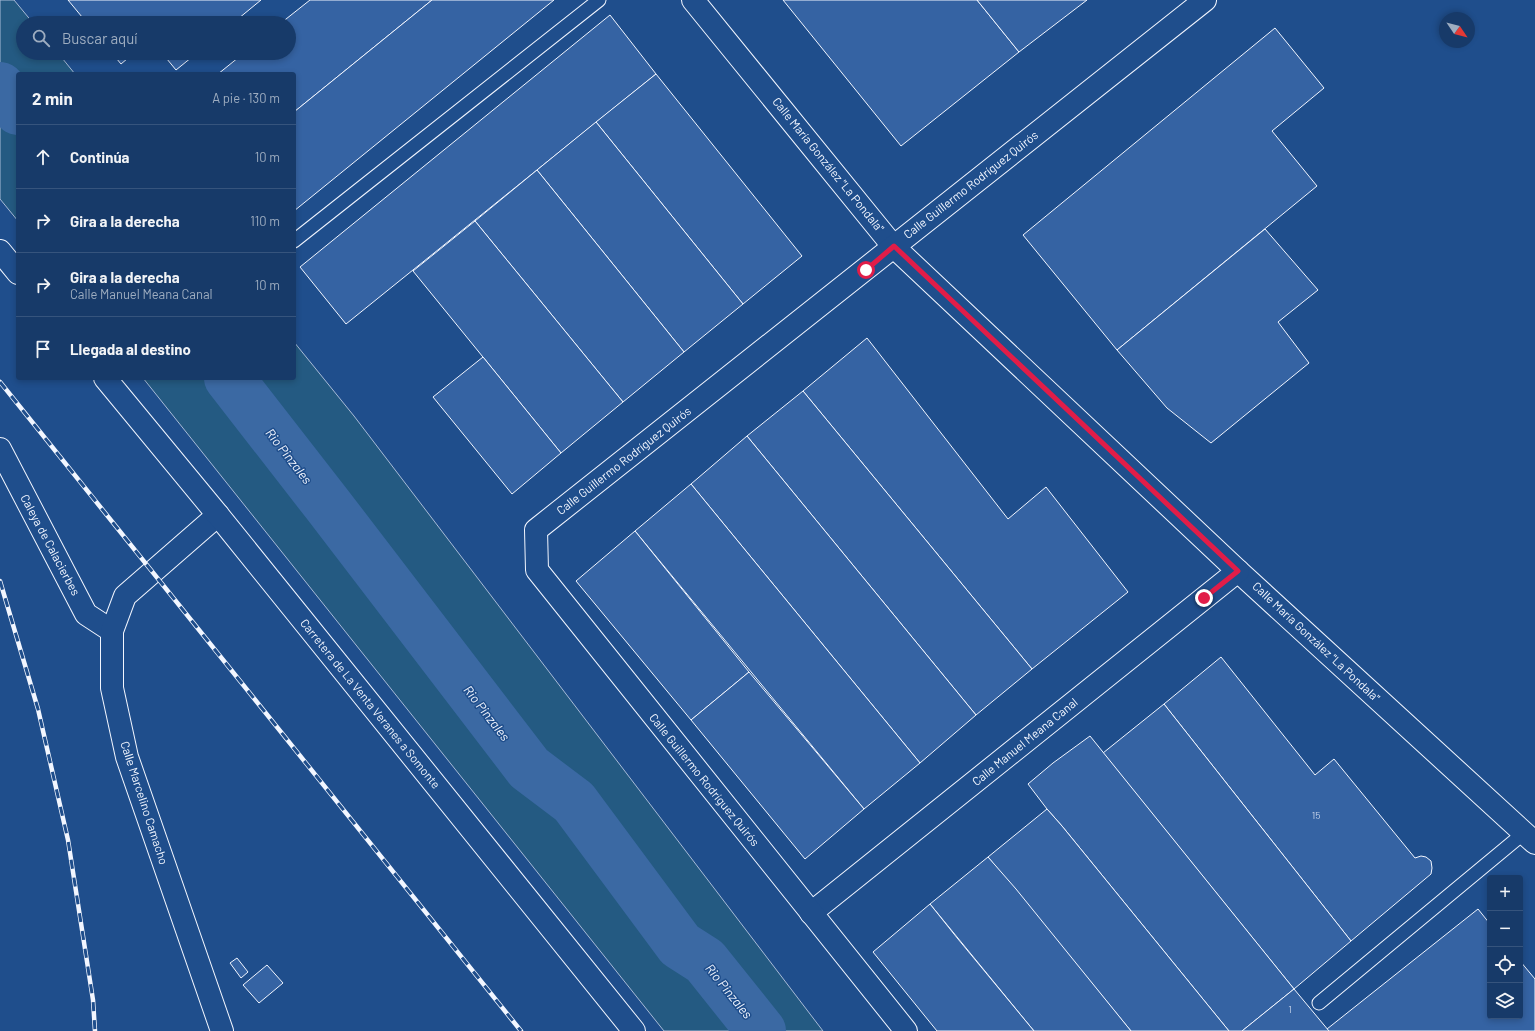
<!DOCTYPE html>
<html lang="es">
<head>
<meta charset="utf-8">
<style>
  body { margin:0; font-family:Barlow,sans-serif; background:#20416f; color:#f1f3f6 }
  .controls { position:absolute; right:12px; bottom:12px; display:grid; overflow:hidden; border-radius:4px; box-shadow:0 2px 6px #0003 }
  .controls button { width:36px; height:36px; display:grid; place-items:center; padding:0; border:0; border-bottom:1px solid #36547d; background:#173a69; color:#f1f3f6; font:20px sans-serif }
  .compass { position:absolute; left:1439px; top:12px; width:36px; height:36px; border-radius:50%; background:#173a69; box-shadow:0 2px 6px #0003; rotate:125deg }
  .stop { position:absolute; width:12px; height:12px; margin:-9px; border:3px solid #e11d48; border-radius:50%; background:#fff }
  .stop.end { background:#e11d48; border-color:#fff; box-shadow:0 1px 4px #0008 }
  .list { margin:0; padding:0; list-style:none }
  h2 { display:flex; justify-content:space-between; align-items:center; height:52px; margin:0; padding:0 16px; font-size:17px }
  h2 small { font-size:13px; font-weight:400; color:#9eadc0 }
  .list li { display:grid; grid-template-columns:26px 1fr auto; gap:12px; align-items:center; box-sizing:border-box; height:64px; padding:0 16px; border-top:1px solid #36547d }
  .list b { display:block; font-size:15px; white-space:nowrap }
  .list p { margin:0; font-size:13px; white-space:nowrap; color:#9eadc0 }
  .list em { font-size:13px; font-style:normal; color:#9eadc0 }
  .icon { flex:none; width:22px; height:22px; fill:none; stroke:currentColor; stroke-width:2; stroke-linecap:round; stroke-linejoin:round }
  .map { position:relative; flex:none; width:1535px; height:1031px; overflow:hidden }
  .search { position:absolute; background:#173a69; box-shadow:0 2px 6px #0003; left:16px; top:16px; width:280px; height:44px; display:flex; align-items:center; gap:10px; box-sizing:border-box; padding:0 14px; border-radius:22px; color:#9eadc0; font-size:15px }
  .panel { position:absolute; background:#173a69; box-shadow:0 2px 6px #0003; left:16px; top:72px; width:280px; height:308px; border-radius:4px }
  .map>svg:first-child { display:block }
  .green { fill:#245a82; stroke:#a8bbd7 }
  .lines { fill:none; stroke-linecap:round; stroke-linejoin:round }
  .river { stroke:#3b69a3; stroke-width:50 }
  .building { fill:#3563a3; stroke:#f2f6ff }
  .lane-casing { stroke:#f2f6ff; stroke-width:15 }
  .street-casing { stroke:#f2f6ff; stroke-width:24 }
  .secondary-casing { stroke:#f2f6ff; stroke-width:24 }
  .lane { stroke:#1f4e8c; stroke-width:13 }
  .street { stroke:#1f4e8c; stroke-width:22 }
  .secondary { stroke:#1f4e8c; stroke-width:22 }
  .rail-casing { stroke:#f2f6ff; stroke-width:4.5 }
  .rail { stroke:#1f4e8c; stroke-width:3; stroke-dasharray:9; stroke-linecap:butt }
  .route { stroke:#e11d48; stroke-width:5 }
  .labels { text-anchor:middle; stroke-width:3; stroke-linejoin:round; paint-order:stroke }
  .number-label { font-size:10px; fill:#c3d1e8 }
  .street-label { font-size:12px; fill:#f2f6ff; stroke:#1f4e8c }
  .water-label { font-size:13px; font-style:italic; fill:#f2f6ff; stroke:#1f4e8c }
</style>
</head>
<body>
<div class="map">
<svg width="1535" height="1031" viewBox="0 0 1535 1031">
  <rect width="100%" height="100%" fill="#1f4e8c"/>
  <g class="green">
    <polygon points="0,0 14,0 33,23 23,23 23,53 58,53 75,74 18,74 18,221 0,199"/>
    <polygon points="294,342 354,416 823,1031 664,1031 143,378 294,378"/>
  </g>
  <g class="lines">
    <g class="river">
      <polyline points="0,87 18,110"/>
      <polyline points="229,378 327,504 529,768 574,802 680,945 705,961 761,1031"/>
    </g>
  </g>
  <g class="building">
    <polygon points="68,0 261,0 233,23 87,23"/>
    <polygon points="310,0 432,0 294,112 294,74 218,74 244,53 289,53 289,23 281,23"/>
    <polygon points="432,0 554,0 294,211 294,112"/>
    <polygon points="783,0 977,0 1019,52 901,146"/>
    <polygon points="977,0 1087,0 1019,52"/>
    <polygon points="610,15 656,74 346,324 300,267"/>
    <polygon points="1275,28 1324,88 1272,131 1317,186 1117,350 1023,235"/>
    <polygon points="112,53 134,53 121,64"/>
    <polygon points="162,53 197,53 176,70"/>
    <polygon points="656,74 802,256 743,304 596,122"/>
    <polygon points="596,122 743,304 684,352 537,170"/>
    <polygon points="537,170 684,352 623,402 475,221"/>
    <polygon points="475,221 623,402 561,453 413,271"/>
    <polygon points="1265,229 1318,290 1278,322 1309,363 1211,443 1167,408 1117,350"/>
    <polygon points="867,338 1008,519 1046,487 1128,592 1032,669 803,391"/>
    <polygon points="483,357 561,453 512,494 433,397"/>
    <polygon points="803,391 1032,669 976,715 747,436"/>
    <polygon points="747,436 976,715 920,763 691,484"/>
    <polygon points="691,484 920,763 864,809 635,531"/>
    <polygon points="635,531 749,672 691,720 576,581"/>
    <polygon points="1221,657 1315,775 1334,759 1415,858 1421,856 1426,857 1431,861 1432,868 1431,874 1351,941 1164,704"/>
    <polygon points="749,672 864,809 805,859 691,720"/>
    <polygon points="1164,704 1351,941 1294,989 1103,753"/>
    <polygon points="1090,736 1294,989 1242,1031 1229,1031 1062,826 1047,809 1028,784 1053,763"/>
    <polygon points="1047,809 1062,826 1229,1031 1131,1031 988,857"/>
    <polygon points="988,857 1016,889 1131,1031 1034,1031 930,904"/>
    <polygon points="930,904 958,939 1034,1031 937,1031 873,952"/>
    <polygon points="1478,909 1490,924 1490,1016 1520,1016 1520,961 1535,979 1535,1031 1329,1031 1327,1029"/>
    <polygon points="237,958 248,972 241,978 230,963"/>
    <polygon points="267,965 283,983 259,1003 243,985"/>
    <polygon points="1294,989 1329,1031 1242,1031"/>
  </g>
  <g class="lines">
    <defs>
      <g id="lane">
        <polyline points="294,241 599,0"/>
        <polyline points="1319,1003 1524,833"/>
      </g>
      <g id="street">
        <polyline points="693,0 893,246 1238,571 1535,843"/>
        <polyline points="0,449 86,614 112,631"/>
        <polyline points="218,515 125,596 112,631 112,688 127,757 222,1031"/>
        <polyline points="811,913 1238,571"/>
        <polyline points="906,1031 537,570 536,530 1205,0"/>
      </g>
      <g id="secondary">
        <polyline points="0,251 18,273"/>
        <polyline points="105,378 218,515 634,1031"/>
      </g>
    </defs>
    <use href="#lane" class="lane-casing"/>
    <use href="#street" class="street-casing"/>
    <use href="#secondary" class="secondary-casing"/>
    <use href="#lane" class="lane"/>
    <use href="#street" class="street"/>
    <use href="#secondary" class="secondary"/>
    <defs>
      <g id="rail">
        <polyline points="0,382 521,1031"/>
        <polyline points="0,581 38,709 68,840 93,1000 95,1031"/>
      </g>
    </defs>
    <use href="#rail" class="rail-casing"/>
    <use href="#rail" class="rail"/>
  </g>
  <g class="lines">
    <polyline class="route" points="866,270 894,246 1238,571 1204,598"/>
  </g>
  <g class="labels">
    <g class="number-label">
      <text x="1316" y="819">15</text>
      <text x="1290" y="1013">1</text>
    </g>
    <g class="street-label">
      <text transform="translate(828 165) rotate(51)" y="4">Calle María González "La Pondala"</text>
      <text transform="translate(971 185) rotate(-38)" y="4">Calle Guillermo Rodríguez Quirós</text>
      <text transform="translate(624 461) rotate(-38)" y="4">Calle Guillermo Rodríguez Quirós</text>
      <text transform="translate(50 545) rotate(62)" y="4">Caleya de Calacierbes</text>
      <text transform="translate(1316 642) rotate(43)" y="4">Calle María González "La Pondala"</text>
      <text transform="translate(370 704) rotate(51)" y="4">Carretera de La Venta Veranes a Somonte</text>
      <text transform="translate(1025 742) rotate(-39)" y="4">Calle Manuel Meana Canal</text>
      <text transform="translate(704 780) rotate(51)" y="4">Calle Guillermo Rodríguez Quirós</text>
      <text transform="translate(144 803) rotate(72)" y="4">Calle Marcelino Camacho</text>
    </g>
    <g class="water-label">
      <text transform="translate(289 456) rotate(52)" y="5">Rio Pinzales</text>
      <text transform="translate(487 713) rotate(52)" y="5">Rio Pinzales</text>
      <text transform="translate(729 991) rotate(51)" y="5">Rio Pinzales</text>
    </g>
  </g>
</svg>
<div class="controls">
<button>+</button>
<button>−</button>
<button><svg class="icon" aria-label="locate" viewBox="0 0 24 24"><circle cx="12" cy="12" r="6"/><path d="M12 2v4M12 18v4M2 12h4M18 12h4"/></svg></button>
<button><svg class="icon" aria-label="layers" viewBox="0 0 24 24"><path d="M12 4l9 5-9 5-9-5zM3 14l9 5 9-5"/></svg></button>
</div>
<svg class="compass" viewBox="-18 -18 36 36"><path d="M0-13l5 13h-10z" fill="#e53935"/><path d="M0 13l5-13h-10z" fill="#9eadc0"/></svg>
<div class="stop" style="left:866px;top:270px"></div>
<div class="stop end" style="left:1204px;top:598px"></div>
<div class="search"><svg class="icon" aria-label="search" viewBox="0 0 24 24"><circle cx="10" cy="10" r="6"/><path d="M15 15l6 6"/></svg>Buscar aquí</div>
<section class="panel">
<h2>2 min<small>A pie · 130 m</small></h2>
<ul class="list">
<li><svg class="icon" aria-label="ahead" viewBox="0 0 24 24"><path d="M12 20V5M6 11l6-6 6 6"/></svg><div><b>Continúa</b></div><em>10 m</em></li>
<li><svg class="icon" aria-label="right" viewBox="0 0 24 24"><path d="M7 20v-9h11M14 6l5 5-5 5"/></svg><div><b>Gira a la derecha</b></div><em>110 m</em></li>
<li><svg class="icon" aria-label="right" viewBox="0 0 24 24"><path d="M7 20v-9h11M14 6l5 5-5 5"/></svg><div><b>Gira a la derecha</b><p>Calle Manuel Meana Canal</p></div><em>10 m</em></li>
<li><svg class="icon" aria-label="arrive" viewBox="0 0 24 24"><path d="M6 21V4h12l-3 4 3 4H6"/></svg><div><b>Llegada al destino</b></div></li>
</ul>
</section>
</div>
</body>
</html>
